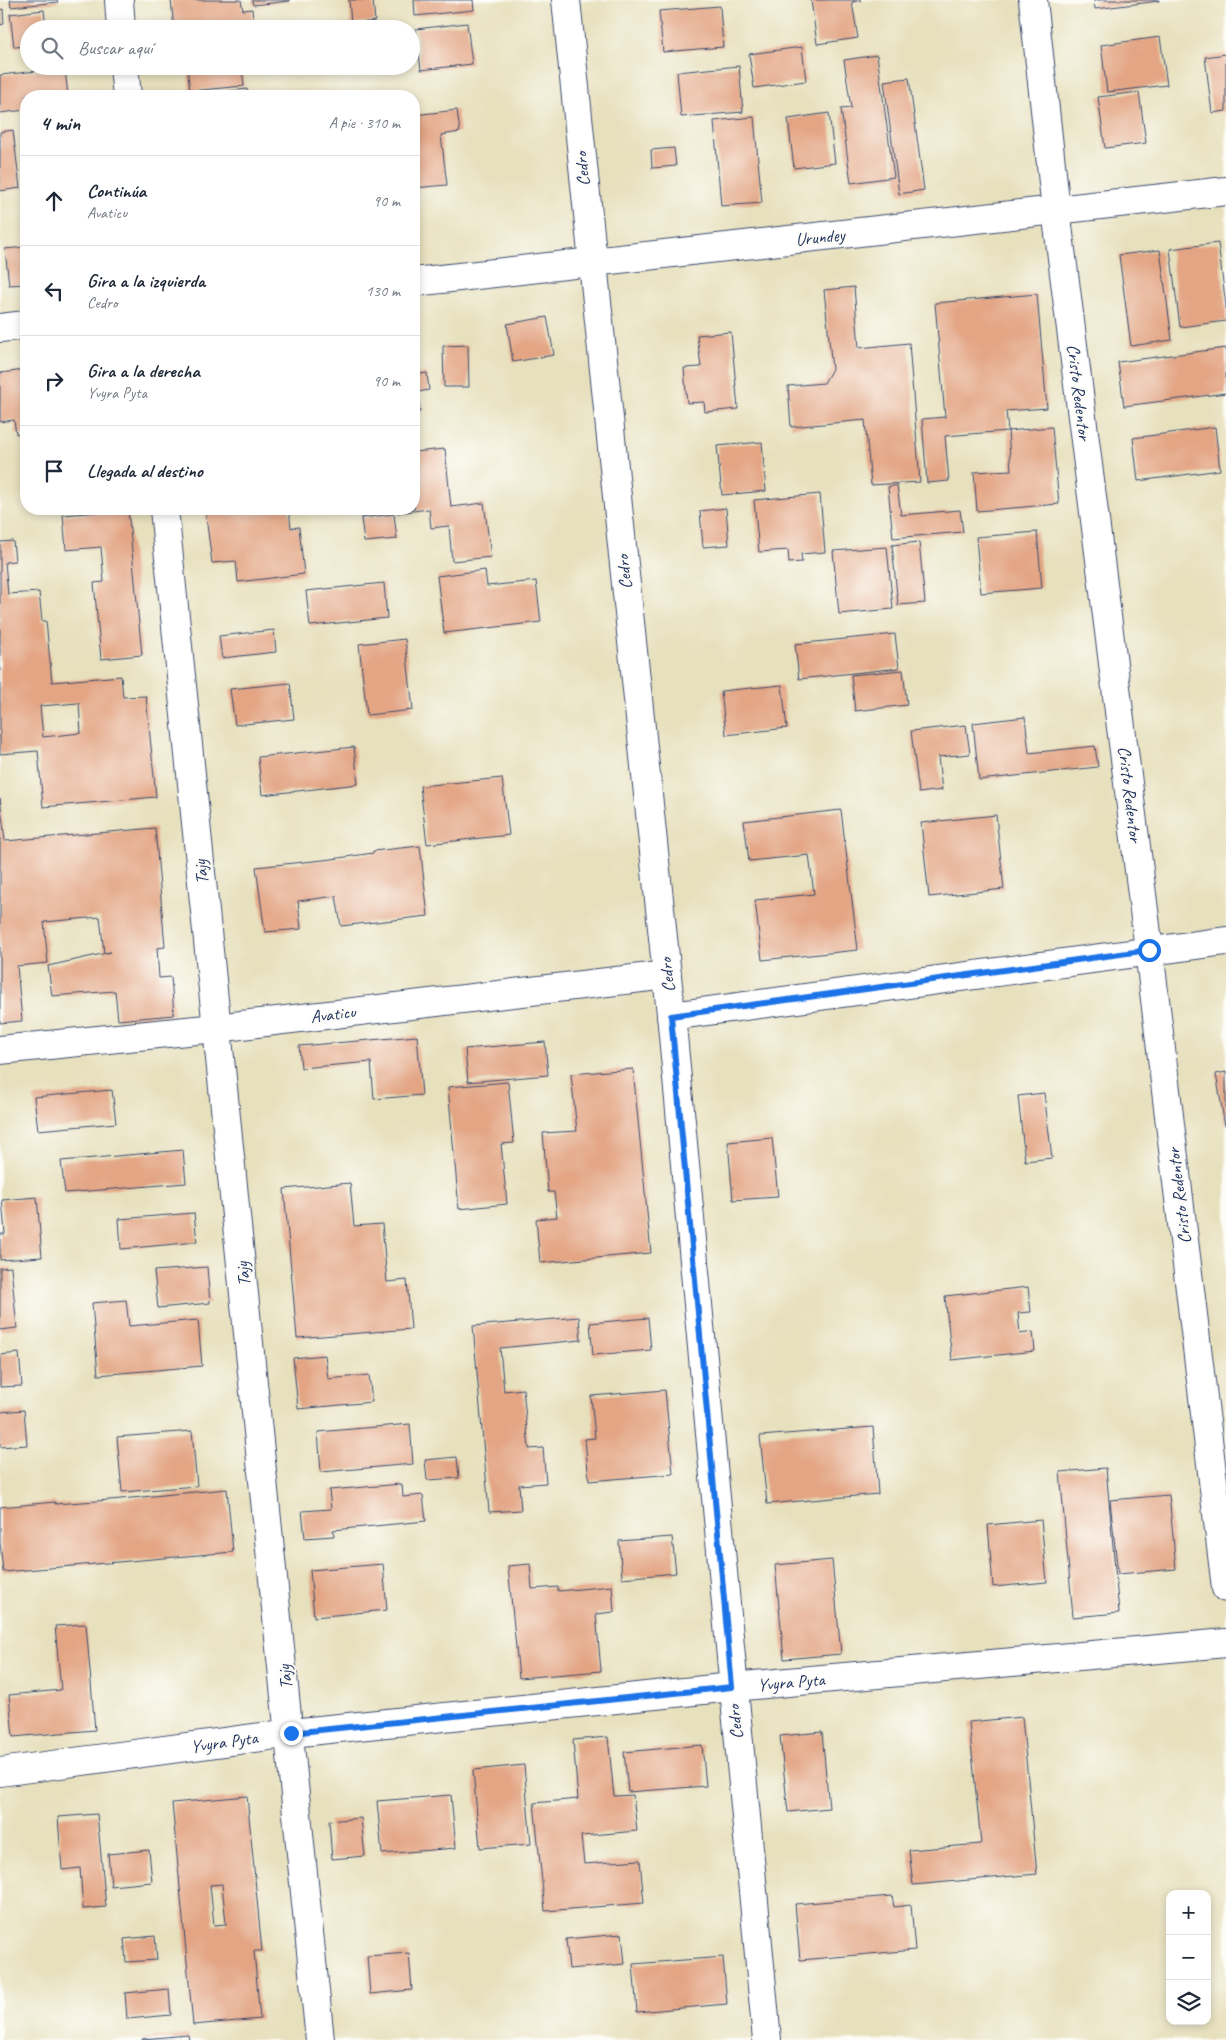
<!DOCTYPE html>
<html lang="es">
<head>
<meta charset="utf-8">
<style>
  body { margin:0; font-family:Caveat,sans-serif; background:#f2f2f3; color:#1f2937 }
  .controls { position:absolute; right:15px; bottom:15px; display:grid; overflow:hidden; border-radius:10px; box-shadow:0 2px 8px #0003 }
  .controls button { width:45px; height:45px; display:grid; place-items:center; padding:0; border:0; border-bottom:1px solid #e0e1e3; background:#fff; color:#1f2937; font:25px sans-serif }
  .stop { position:absolute; width:15px; height:15px; margin:-11px; border:4px solid #1a73e8; border-radius:50%; background:#fff }
  .stop.end { background:#1a73e8; border-color:#fff; box-shadow:0 1px 5px #0008 }
  .list { margin:0; padding:0; list-style:none }
  h2 { display:flex; justify-content:space-between; align-items:center; height:65px; margin:0; padding:0 20px; font-size:21px }
  h2 small { font-size:16px; font-weight:400; color:#747a83 }
  .list li { display:grid; grid-template-columns:32px 1fr auto; gap:15px; align-items:center; box-sizing:border-box; height:90px; padding:0 20px; border-top:1px solid #e0e1e3 }
  .list b { display:block; font-size:19px; white-space:nowrap }
  .list p { margin:0; font-size:16px; white-space:nowrap; color:#747a83 }
  .list em { font-size:16px; font-style:normal; color:#747a83 }
  .icon { flex:none; width:28px; height:28px; fill:none; stroke:currentColor; stroke-width:2; stroke-linecap:round; stroke-linejoin:round }
  .map { position:relative; flex:none; width:1226px; height:2040px; overflow:hidden }
  .search { position:absolute; background:#fff; box-shadow:0 2px 8px #0003; left:20px; top:20px; width:400px; height:55px; display:flex; align-items:center; gap:12px; box-sizing:border-box; padding:0 18px; border-radius:28px; color:#747a83; font-size:19px }
  .panel { position:absolute; background:#fff; box-shadow:0 2px 8px #0003; left:20px; top:90px; width:400px; height:425px; border-radius:20px }
  .map>svg:first-child { display:block }
  .building { fill:#e3a584; fill-rule:evenodd }
  .lines { fill:none; stroke-linecap:round; stroke-linejoin:round }
  .street-casing { stroke:#3a4a6c; stroke-width:30 }
  .street { stroke:#fff; stroke-width:28 }
  .route { stroke:#1a73e8; stroke-width:6 }
  .labels { text-anchor:middle; stroke-width:4; stroke-linejoin:round; paint-order:stroke }
  .street-label { font-size:18px; fill:#1b2f5e; stroke:#fdfcf7 }
</style>
</head>
<body>
<div class="map">
<svg width="1226" height="2040" viewBox="0 0 1226 2040">
  <rect width="100%" height="100%" fill="#fdfcf7"/>
  <filter id="ink" filterUnits="userSpaceOnUse"><feTurbulence type="fractalNoise" baseFrequency=".02" numOctaves="2"/><feDisplacementMap in="SourceGraphic" scale="10" xChannelSelector="R" yChannelSelector="G"/><feConvolveMatrix kernelMatrix="1 2 1 2 8 2 1 2 1" color-interpolation-filters="sRGB"/></filter>
  <filter id="wash" filterUnits="userSpaceOnUse"><feTurbulence type="fractalNoise" baseFrequency=".0096" numOctaves="4" result="noise"/><feDisplacementMap in="SourceGraphic" scale="20" xChannelSelector="R" yChannelSelector="G"/><feGaussianBlur stdDeviation="1.12" result="paint"/><feColorMatrix in="noise" values="0 0 0 0 0 0 0 0 0 0 0 0 0 0 0 0 0 1.4 0 .05"/><feComposite in="paint" operator="in"/></filter>
  <g filter="url(#wash)">
    <rect width="100%" height="100%" fill="#e7e0bd"/>
    <g id="blocks">
      <g class="building">
        <polygon points="10,0 57,0 58,2 11,7"/>
        <polygon points="171,0 241,0 243,10 252,9 254,29 174,29"/>
        <polygon points="252,0 290,0 290,1 253,5"/>
        <polygon points="349,0 373,0 375,21 351,24"/>
        <polygon points="414,0 473,0 474,10 415,16"/>
        <polygon points="811,0 861,0 852,2 858,38 817,44"/>
        <polygon points="1094,0 1159,0 1159,1 1095,9"/>
        <polygon points="720,6 723,47 663,52 659,11"/>
        <polygon points="3,9 4,24 0,25 0,10"/>
        <polygon points="44,10 46,29 29,29 29,46 14,47 10,14"/>
        <polygon points="467,23 472,64 421,70 416,29"/>
        <polygon points="1160,37 1167,85 1107,92 1101,45"/>
        <polygon points="802,47 806,81 754,88 749,54"/>
        <polygon points="1226,54 1226,111 1212,113 1205,57"/>
        <polygon points="877,55 894,177 851,183 841,109 851,108 844,60"/>
        <polygon points="187,66 248,66 248,68 242,68 244,86 190,91"/>
        <polygon points="739,66 743,112 681,117 677,72"/>
        <polygon points="65,68 68,96 26,96 26,110 0,113 0,75"/>
        <polygon points="909,78 924,190 899,194 884,81"/>
        <polygon points="247,89 248,96 197,96 197,95"/>
        <polygon points="1139,92 1146,143 1105,148 1098,97"/>
        <polygon points="457,110 460,132 441,135 447,185 414,188 414,115"/>
        <polygon points="829,113 835,163 794,168 788,119"/>
        <polygon points="754,117 762,203 721,206 714,121"/>
        <polygon points="13,130 20,188 0,191 0,132"/>
        <polygon points="674,148 676,166 652,168 651,150"/>
        <polygon points="1218,243 1226,306 1226,321 1180,327 1170,249"/>
        <polygon points="26,247 26,284 9,285 5,249"/>
        <polygon points="1160,250 1172,340 1131,346 1119,255"/>
        <polygon points="854,287 859,348 909,343 920,482 871,485 865,420 791,427 788,386 824,383 832,369 824,290"/>
        <polygon points="1037,294 1047,408 1006,411 1008,431 945,436 949,481 927,483 922,419 945,417 935,303"/>
        <polygon points="547,317 554,355 513,362 507,324"/>
        <polygon points="731,332 738,409 705,412 704,402 687,403 684,368 701,367 697,335"/>
        <polygon points="468,345 469,387 444,387 443,346"/>
        <polygon points="1226,348 1226,393 1124,406 1118,362"/>
        <polygon points="26,370 26,433 16,434 14,420 0,422 0,373"/>
        <polygon points="427,373 429,390 418,392 420,412 414,413 414,375"/>
        <polygon points="1052,427 1059,504 977,511 974,472 1011,470 1008,431"/>
        <polygon points="1215,427 1220,470 1138,481 1133,438"/>
        <polygon points="762,442 766,491 722,495 717,446"/>
        <polygon points="445,449 451,507 484,503 491,557 452,561 449,526 431,528 429,509 397,513 396,509 414,509 414,452"/>
        <polygon points="897,485 901,515 960,510 963,532 893,538 888,487"/>
        <polygon points="820,494 825,552 801,554 802,562 789,563 788,550 759,552 754,500"/>
        <polygon points="726,508 729,545 703,547 700,511"/>
        <polygon points="99,509 128,509 142,655 101,659 94,583 104,582 101,547 66,550 63,515 99,512"/>
        <polygon points="205,509 289,509 291,528 299,527 304,574 238,582 236,561 212,563"/>
        <polygon points="394,514 397,539 364,542 361,518"/>
        <polygon points="1037,532 1042,588 981,593 976,537"/>
        <path d="M13,541L15,561L5,562L8,594L39,592L42,621H46L52,682L121,676L123,697L146,696L156,797L43,807L38,751L0,754V542ZM79,703L81,733L43,737L40,706Z"/>
        <polygon points="919,542 925,603 898,605 892,545"/>
        <polygon points="887,547 893,609 839,614 833,551"/>
        <polygon points="485,570 487,586 536,581 541,622 444,633 437,576"/>
        <polygon points="384,583 387,618 310,626 306,591"/>
        <polygon points="274,630 276,652 222,658 219,636"/>
        <polygon points="895,634 899,668 799,679 795,644"/>
        <polygon points="405,639 413,710 367,715 359,644"/>
        <polygon points="903,670 907,705 855,711 851,675"/>
        <polygon points="290,683 294,719 235,725 230,689"/>
        <polygon points="782,685 787,728 726,735 721,691"/>
        <polygon points="1025,717 1029,753 1095,746 1098,767 979,780 973,723"/>
        <polygon points="966,725 970,754 938,757 942,790 919,793 911,731"/>
        <polygon points="354,747 358,784 262,795 258,757"/>
        <polygon points="502,778 509,835 427,844 420,786"/>
        <polygon points="0,798 5,841 155,828 165,947 157,948 159,978 171,977 174,1015 118,1020 115,991 52,996 48,966 111,952 104,953 100,917 44,922 48,963 17,966 22,1021 0,1023"/>
        <polygon points="841,810 858,950 762,960 755,900 814,894 809,855 749,861 744,821"/>
        <polygon points="996,815 1004,889 929,897 921,823"/>
        <polygon points="420,846 428,916 341,926 336,896 298,901 301,929 265,932 256,867 332,859 373,853 373,851"/>
        <polygon points="417,1036 422,1095 374,1099 371,1062 301,1068 299,1046"/>
        <polygon points="545,1042 548,1075 468,1082 465,1049"/>
        <polygon points="633,1069 651,1253 540,1263 536,1219 557,1217 554,1192 548,1192 543,1133 577,1131 571,1074"/>
        <polygon points="1226,1072 1226,1126 1225,1126 1216,1074"/>
        <polygon points="508,1082 514,1143 501,1144 507,1204 459,1209 448,1087"/>
        <polygon points="112,1090 116,1123 38,1130 34,1097"/>
        <polygon points="1044,1093 1052,1158 1025,1161 1018,1096"/>
        <polygon points="772,1138 778,1197 733,1200 728,1142"/>
        <polygon points="183,1150 186,1183 65,1193 61,1161"/>
        <polygon points="350,1183 354,1226 382,1224 387,1282 407,1280 411,1329 297,1338 284,1189"/>
        <polygon points="37,1197 42,1257 0,1260 0,1234 5,1234 2,1200"/>
        <polygon points="194,1213 197,1242 121,1249 119,1219"/>
        <polygon points="11,1267 17,1328 0,1330 0,1268"/>
        <polygon points="207,1267 210,1303 158,1308 154,1271"/>
        <polygon points="1028,1287 1031,1312 1018,1313 1020,1334 1033,1332 1035,1351 952,1360 945,1296"/>
        <polygon points="126,1300 129,1326 198,1320 202,1366 98,1375 92,1303"/>
        <polygon points="579,1317 581,1340 500,1348 504,1391 523,1389 529,1449 543,1448 546,1483 519,1485 521,1510 489,1512 473,1326"/>
        <polygon points="648,1318 651,1350 593,1355 590,1323"/>
        <polygon points="19,1353 22,1386 0,1387 0,1355"/>
        <polygon points="325,1355 328,1379 369,1375 372,1402 298,1409 293,1358"/>
        <polygon points="665,1390 673,1474 589,1481 585,1439 595,1438 591,1396"/>
        <polygon points="24,1410 27,1445 0,1447 0,1412"/>
        <polygon points="410,1424 413,1464 321,1472 318,1432"/>
        <polygon points="873,1427 878,1494 767,1504 760,1436"/>
        <polygon points="192,1431 197,1486 122,1492 117,1437"/>
        <polygon points="457,1457 459,1478 427,1480 425,1460"/>
        <polygon points="1106,1468 1119,1613 1073,1617 1060,1472"/>
        <polygon points="402,1484 403,1497 423,1495 426,1521 333,1530 334,1536 305,1538 302,1511 331,1509 329,1490"/>
        <polygon points="227,1489 233,1552 3,1572 0,1542 0,1507 55,1502 55,1504 110,1500"/>
        <polygon points="1169,1495 1176,1569 1118,1574 1110,1500"/>
        <polygon points="1041,1520 1047,1582 993,1587 988,1525"/>
        <polygon points="672,1537 676,1573 622,1578 619,1541"/>
        <polygon points="832,1560 841,1654 784,1659 775,1565"/>
        <polygon points="383,1564 387,1610 314,1617 310,1570"/>
        <polygon points="530,1564 532,1589 558,1587 558,1591 612,1586 614,1612 596,1614 601,1671 519,1678 508,1566"/>
        <polygon points="86,1624 95,1730 13,1737 9,1695 61,1690 55,1626"/>
        <polygon points="1022,1717 1037,1874 913,1885 909,1850 981,1844 969,1722"/>
        <polygon points="822,1732 829,1808 788,1812 780,1736"/>
        <polygon points="608,1737 614,1796 633,1795 637,1831 581,1836 584,1864 640,1860 644,1903 545,1911 534,1803 578,1799 573,1740"/>
        <polygon points="702,1745 706,1786 628,1792 624,1752"/>
        <polygon points="524,1765 531,1844 480,1848 473,1770"/>
        <polygon points="451,1795 456,1848 382,1854 377,1801"/>
        <path d="M247,1796L262,1951H254L260,2019L193,2025L172,1803ZM222,1884L226,1924L214,1925L210,1885Z"/>
        <polygon points="97,1814 106,1907 83,1909 80,1868 62,1870 58,1817"/>
        <polygon points="361,1818 365,1856 332,1859 329,1821"/>
        <polygon points="149,1850 152,1882 111,1886 108,1854"/>
        <polygon points="892,1896 894,1907 911,1905 915,1950 800,1960 795,1904"/>
        <polygon points="622,1934 625,1964 569,1969 566,1939"/>
        <polygon points="155,1936 157,1960 126,1962 124,1939"/>
        <polygon points="409,1953 412,1990 370,1994 367,1956"/>
        <polygon points="723,1957 727,2004 637,2012 633,1964"/>
        <polygon points="169,1989 171,2015 127,2019 125,1993"/>
        <polygon points="188,2035 189,2040 142,2040 142,2039"/>
      </g>
    </g>
  </g>
  <g filter="url(#ink)">
    <use href="#blocks" fill-opacity="0" stroke="#3a4a6c" stroke-width="1"/>
    <g class="lines">
      <defs>
        <g id="street">
          <polyline points="119,0 121,29"/>
          <path d="M566,0C598,338 637,676 671,1014C704,1356 733,1698 767,2040"/>
          <polyline points="1033,0 1056,210 1149,950 1226,1588"/>
          <polyline points="124,66 127,96"/>
          <polyline points="414,282 1226,191"/>
          <polyline points="0,328 26,325"/>
          <path d="M164,509C216,1019 272,1529 320,2040"/>
          <polyline points="671,1016 1226,941"/>
          <polyline points="0,1050 216,1028 667,975"/>
          <polyline points="0,1772 291,1733 732,1687 1226,1643"/>
        </g>
      </defs>
      <use href="#street" class="street-casing"/>
      <use href="#street" class="street"/>
    </g>
  </g>
  <g class="lines" filter="url(#ink)">
    <polyline class="route" points="291,1733 732,1687 671,1016 1149,950"/>
  </g>
  <g class="labels">
    <g class="street-label">
      <text transform="translate(582 169) rotate(-95)" y="6">Cedro</text>
      <text transform="translate(820 237) rotate(-6)" y="6">Urundey</text>
      <text transform="translate(1079 392) rotate(83)" y="6">Cristo Redentor</text>
      <text transform="translate(624 572) rotate(-96)" y="6">Cedro</text>
      <text transform="translate(1130 794) rotate(83)" y="6">Cristo Redentor</text>
      <text transform="translate(201 872) rotate(-96)" y="6">Tajy</text>
      <text transform="translate(667 975) rotate(-96)" y="6">Cedro</text>
      <text transform="translate(333 1014) rotate(-7)" y="6">Avaticu</text>
      <text transform="translate(1179 1196) rotate(-97)" y="6">Cristo Redentor</text>
      <text transform="translate(243 1274) rotate(-96)" y="6">Tajy</text>
      <text transform="translate(285 1677) rotate(-96)" y="6">Tajy</text>
      <text transform="translate(791 1682) rotate(-5)" y="6">Yvyra Pyta</text>
      <text transform="translate(735 1722) rotate(-96)" y="6">Cedro</text>
      <text transform="translate(224 1742) rotate(-8)" y="6">Yvyra Pyta</text>
    </g>
  </g>
</svg>
<div class="controls">
<button>+</button>
<button>−</button>
<button><svg class="icon" aria-label="layers" viewBox="0 0 24 24"><path d="M12 4l9 5-9 5-9-5zM3 14l9 5 9-5"/></svg></button>
</div>
<div class="stop" style="left:1149px;top:950px"></div>
<div class="stop end" style="left:291px;top:1733px"></div>
<div class="search"><svg class="icon" aria-label="search" viewBox="0 0 24 24"><circle cx="10" cy="10" r="6"/><path d="M15 15l6 6"/></svg>Buscar aquí</div>
<section class="panel">
<h2>4 min<small>A pie · 310 m</small></h2>
<ul class="list">
<li><svg class="icon" aria-label="ahead" viewBox="0 0 24 24"><path d="M12 20V5M6 11l6-6 6 6"/></svg><div><b>Continúa</b><p>Avaticu</p></div><em>90 m</em></li>
<li><svg class="icon" aria-label="left" viewBox="0 0 24 24"><path d="M17 20v-9H6M10 6l-5 5 5 5"/></svg><div><b>Gira a la izquierda</b><p>Cedro</p></div><em>130 m</em></li>
<li><svg class="icon" aria-label="right" viewBox="0 0 24 24"><path d="M7 20v-9h11M14 6l5 5-5 5"/></svg><div><b>Gira a la derecha</b><p>Yvyra Pyta</p></div><em>90 m</em></li>
<li><svg class="icon" aria-label="arrive" viewBox="0 0 24 24"><path d="M6 21V4h12l-3 4 3 4H6"/></svg><div><b>Llegada al destino</b></div></li>
</ul>
</section>
</div>
</body>
</html>
